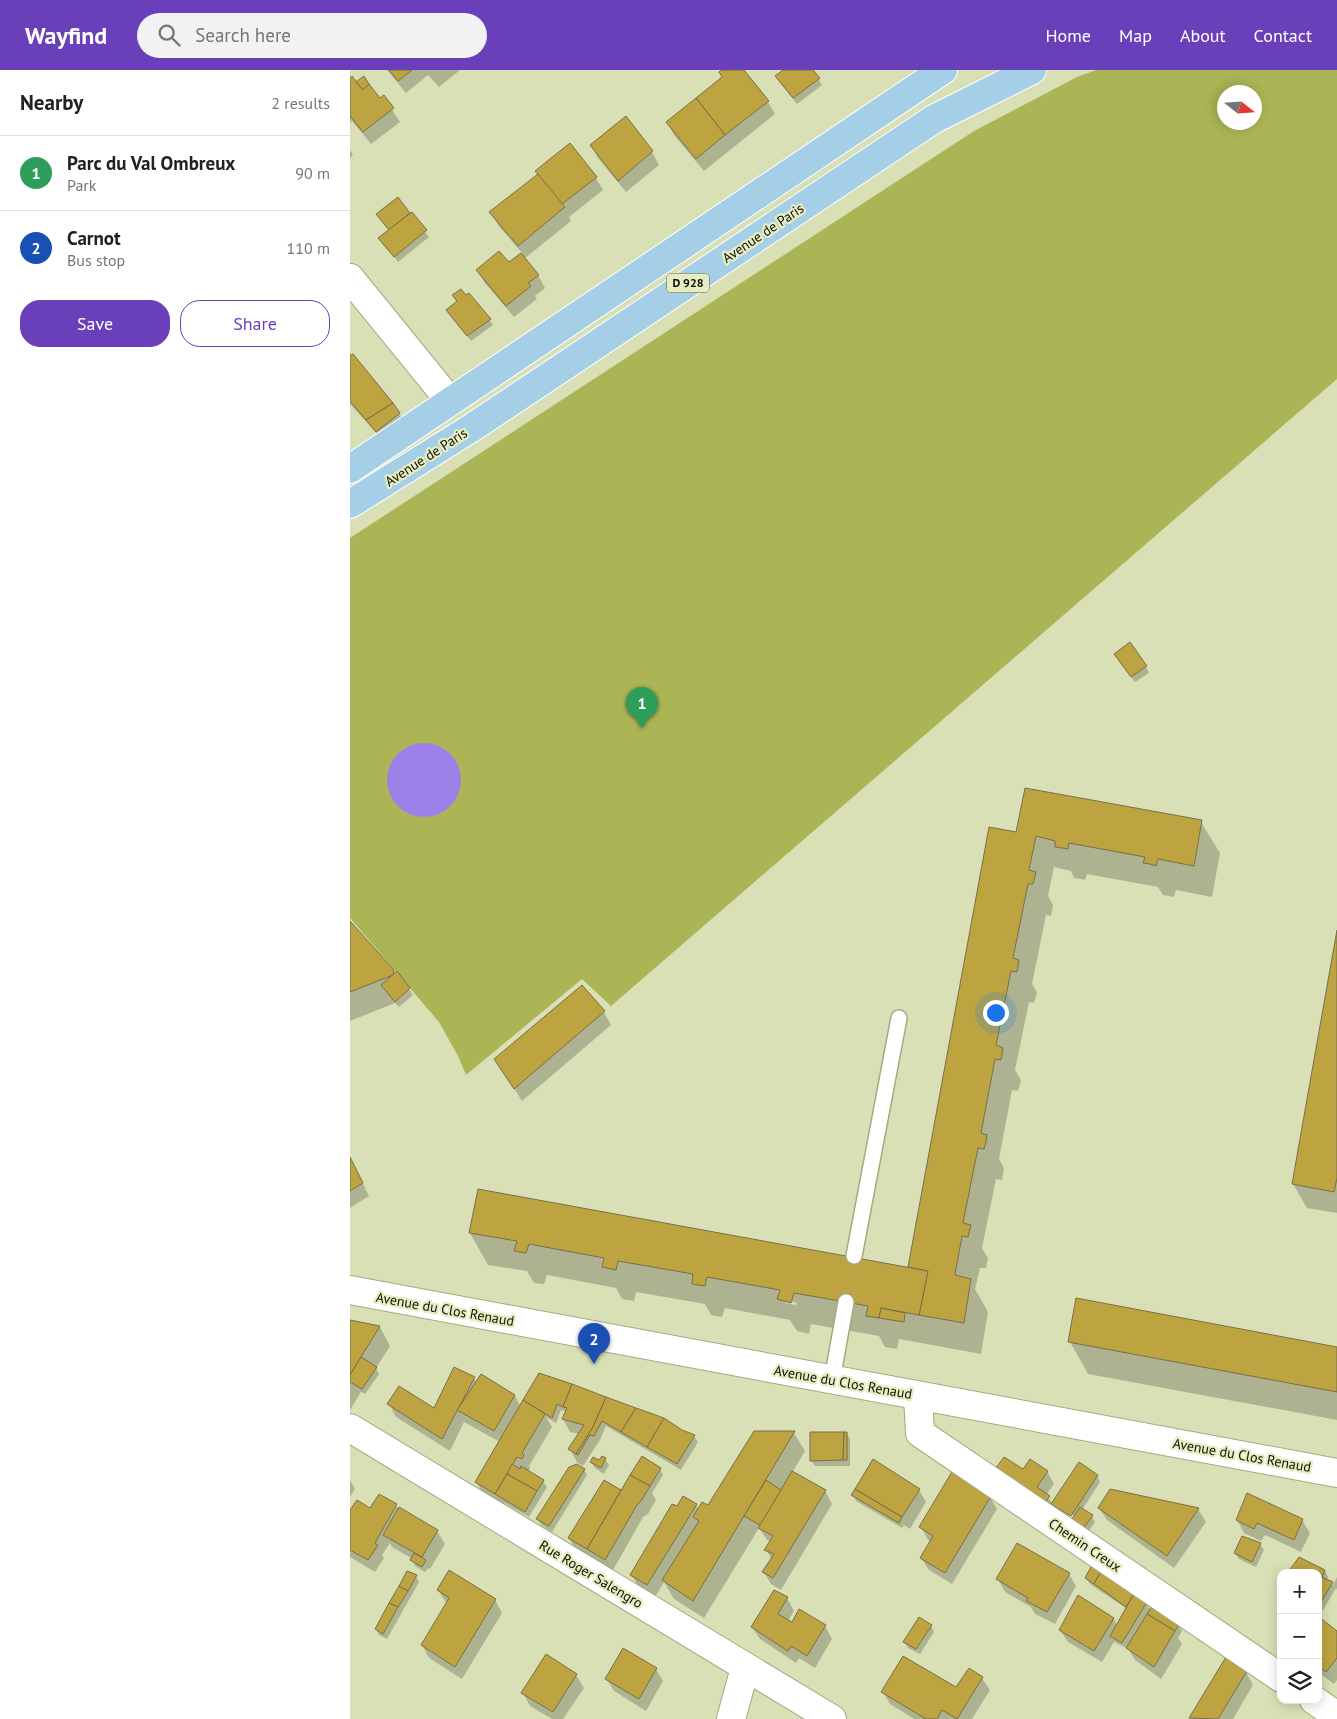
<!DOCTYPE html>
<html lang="en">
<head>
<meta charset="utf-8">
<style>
  body { margin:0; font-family:"PT Sans",sans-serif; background:#f2f2f2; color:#202124 }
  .controls { position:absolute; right:15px; bottom:15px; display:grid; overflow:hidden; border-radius:10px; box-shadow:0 2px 12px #0003 }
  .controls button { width:45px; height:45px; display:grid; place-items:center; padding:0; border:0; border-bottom:1px solid #e0e0e0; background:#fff; color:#202124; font:25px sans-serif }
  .compass { position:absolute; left:867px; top:15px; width:45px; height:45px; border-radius:50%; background:#fff; box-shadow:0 2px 12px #0003; rotate:107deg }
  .you { position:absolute; left:645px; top:942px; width:18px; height:18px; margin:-12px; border:4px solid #fff; border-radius:50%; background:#1a73e8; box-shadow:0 0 0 8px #1a73e833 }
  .badge { display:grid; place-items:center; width:32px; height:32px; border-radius:50%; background:#6940b9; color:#fff; font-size:16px; font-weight:700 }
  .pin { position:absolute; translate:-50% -41px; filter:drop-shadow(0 1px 2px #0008) }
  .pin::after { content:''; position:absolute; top:26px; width:18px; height:15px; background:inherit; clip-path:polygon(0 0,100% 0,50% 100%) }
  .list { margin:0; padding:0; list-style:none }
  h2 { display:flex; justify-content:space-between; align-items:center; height:65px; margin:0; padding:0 20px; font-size:21px }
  h2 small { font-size:16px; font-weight:400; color:#757577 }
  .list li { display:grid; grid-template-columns:32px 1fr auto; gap:15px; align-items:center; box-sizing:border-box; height:75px; padding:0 20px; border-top:1px solid #e0e0e0 }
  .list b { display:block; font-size:19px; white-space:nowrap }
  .list p { margin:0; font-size:16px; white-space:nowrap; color:#757577 }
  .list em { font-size:16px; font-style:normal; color:#757577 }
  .actions { display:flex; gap:10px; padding:15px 20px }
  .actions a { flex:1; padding:11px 0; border:1px solid #6940b9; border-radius:20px; text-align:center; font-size:18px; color:#6940b9 }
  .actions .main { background:#6940b9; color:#fff }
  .icon { flex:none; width:28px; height:28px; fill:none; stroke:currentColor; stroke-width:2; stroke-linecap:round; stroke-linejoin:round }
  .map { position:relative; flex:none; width:987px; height:1649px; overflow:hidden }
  header { display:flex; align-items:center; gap:30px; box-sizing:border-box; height:70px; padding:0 25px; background:#6940b9; color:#fff }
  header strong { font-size:24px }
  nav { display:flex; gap:28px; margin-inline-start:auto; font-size:18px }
  .search { width:350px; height:45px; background:#f2f2f2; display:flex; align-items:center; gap:12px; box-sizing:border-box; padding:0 18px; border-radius:28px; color:#757577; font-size:19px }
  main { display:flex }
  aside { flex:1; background:#fff }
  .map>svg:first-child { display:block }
  .green { fill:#abb556; fill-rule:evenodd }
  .water { fill:#9d81e9 }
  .shadow { fill:#0003; fill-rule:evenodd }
  .building { fill:#bea441; stroke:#796f49 }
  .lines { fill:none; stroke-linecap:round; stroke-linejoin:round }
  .service-casing { stroke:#a3a981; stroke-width:18 }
  .minor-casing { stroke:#a3a981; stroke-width:30 }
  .primary-casing { stroke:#fff; stroke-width:30 }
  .service { stroke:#fff; stroke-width:15 }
  .minor { stroke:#fff; stroke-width:28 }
  .primary { stroke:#a5cfe6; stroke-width:28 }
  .labels { text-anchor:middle; stroke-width:4.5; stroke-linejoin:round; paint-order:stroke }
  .shield { fill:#e7edc2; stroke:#50523c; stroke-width:1 }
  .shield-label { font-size:12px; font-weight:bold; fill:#0f1003 }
  .street-label { font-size:14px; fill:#0f1003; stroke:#e7edc2 }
</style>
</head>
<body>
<header>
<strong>Wayfind</strong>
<div class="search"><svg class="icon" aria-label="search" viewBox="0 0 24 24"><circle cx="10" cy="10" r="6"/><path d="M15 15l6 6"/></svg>Search here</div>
<nav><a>Home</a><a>Map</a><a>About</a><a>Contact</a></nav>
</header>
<main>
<aside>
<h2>Nearby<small>2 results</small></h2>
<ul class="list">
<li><span class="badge" style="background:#2e9e5b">1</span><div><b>Parc du Val Ombreux</b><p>Park</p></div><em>90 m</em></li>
<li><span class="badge" style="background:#1a4fb4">2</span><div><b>Carnot</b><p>Bus stop</p></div><em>110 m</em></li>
</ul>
<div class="actions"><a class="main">Save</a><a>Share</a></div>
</aside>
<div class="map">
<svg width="987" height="1649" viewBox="0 0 987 1649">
  <rect width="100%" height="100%" fill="#d9e0b6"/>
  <path class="green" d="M746,0H987V309L261,936L232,909L116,1005L108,986L89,952L0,848V468L624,61L727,7ZM874,22H904V52H874Z"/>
  <circle class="water" cx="74" cy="710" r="37"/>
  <g class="shadow">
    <polygon points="37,0 110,0 89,17 78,5 56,23"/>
    <polygon points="373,0 392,0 418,32 425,44 354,101 324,65 317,52 373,7"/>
    <polygon points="435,0 462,0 472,15 447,34 426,7"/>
    <polygon points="0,9 29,30 34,27 50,52 21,74 2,51 0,53"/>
    <polygon points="275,48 302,82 309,95 276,122 248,88 241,75"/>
    <polygon points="0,80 3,85 0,88"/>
    <polygon points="246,108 253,120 219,147 221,151 174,189 188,205 195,218 185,226 187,229 164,247 135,213 128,201 159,194 172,183 148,155 141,142"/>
    <polygon points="47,129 79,167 48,192 30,168 39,161 27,145"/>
    <polygon points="101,246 139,249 143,255 121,271"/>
    <polygon points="0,283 53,349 30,367 0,334"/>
    <polygon points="765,585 796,597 799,603 785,612"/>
    <path d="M851,752L870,783L862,827L826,820L824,827L819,826L813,825L808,817L737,804L735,810L731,809L724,808L721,801L704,797L698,826L703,835L701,846L696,845L682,914L687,922L684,933L679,932L665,1000L671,1010L668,1021L662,1020L649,1089L654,1098L652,1110L646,1109L632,1178L638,1188L636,1198H630L625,1219L638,1242L631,1284L549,1269L547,1279L535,1277L529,1266L461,1254L459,1264L447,1261L440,1250L375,1238L372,1247L361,1245L355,1234L286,1222L284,1231L272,1229L266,1218L197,1205L194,1214L184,1213L177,1201L138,1195L120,1163L559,1199L640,759L667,764ZM435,1230L447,1233L446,1235L435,1233Z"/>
    <polygon points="0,853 59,919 63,925 49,937 45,933 0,951"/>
    <polygon points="987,868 987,1143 957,1138 943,1114"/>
    <polygon points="232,916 254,942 261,955 172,1031 146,990"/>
    <polygon points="0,1087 19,1126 0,1138"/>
    <polygon points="0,1252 30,1257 40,1276 26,1298 29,1304 15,1324 11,1322 0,1340"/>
    <polygon points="720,1272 987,1278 987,1350 738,1304"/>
    <polygon points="190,1304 344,1366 348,1372 331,1400 256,1356 250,1370 233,1396 227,1392 220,1379 229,1364 220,1362 213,1349 216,1342 211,1340 206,1353 196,1347 202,1357 179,1396 180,1398 178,1402 193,1411 197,1417 179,1447 154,1433 152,1436 134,1425 126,1412 150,1372 114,1352 100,1381 46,1347 39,1334 84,1339 124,1308 126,1313 131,1306 165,1326 171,1337"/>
    <polygon points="405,1363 444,1363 455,1381 442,1403 475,1421 482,1434 431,1520 421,1514 414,1502 422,1490 416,1480 421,1472 417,1470 409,1458 354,1548 324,1529 314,1512 305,1527 289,1518 282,1505 327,1438 346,1435 349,1440 359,1437"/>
    <polygon points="497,1363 500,1369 500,1396 465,1396 461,1390"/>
    <polygon points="255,1389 259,1395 254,1404 245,1398 241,1392"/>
    <polygon points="234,1399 237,1405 202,1462 191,1455 188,1449"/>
    <polygon points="310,1399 313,1405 302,1423 306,1430 298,1444 293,1447 262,1502 226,1480 219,1468 254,1411 272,1422"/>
    <path d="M673,1401H697L704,1414L696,1425L703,1434L747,1406L750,1412L732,1440L742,1446L745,1452L734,1468L699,1448ZM707,1436L727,1448L725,1451L705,1438Z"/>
    <polygon points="0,1410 5,1419 0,1427"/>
    <polygon points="569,1420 576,1432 560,1459 554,1455 552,1458 506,1431 503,1425"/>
    <polygon points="761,1421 848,1439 856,1452 824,1498 757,1450 749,1438"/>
    <polygon points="29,1425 46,1435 49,1440 87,1461 95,1474 80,1499 78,1498 75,1502 65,1496 63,1489 42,1477 40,1473 32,1485 34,1488 25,1502 0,1487 0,1442 20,1440"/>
    <polygon points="640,1427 647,1439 602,1514 579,1500 571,1488 581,1472 578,1470 571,1457"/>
    <polygon points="887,1450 952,1450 960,1463 951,1482 915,1465 911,1471 894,1463"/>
    <polygon points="910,1474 914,1480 906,1497 889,1489 885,1483"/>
    <polygon points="949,1488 975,1501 978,1507 977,1510 983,1515 987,1507 987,1520 986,1518 969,1547 968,1503 942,1503 941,1501"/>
    <polygon points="743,1497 796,1533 801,1541 803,1538 828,1555 832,1561 828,1568 832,1574 811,1609 785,1590 777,1577 776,1578 764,1572 752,1592 718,1572 710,1560 729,1527 764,1549 767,1556 777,1539 740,1514 736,1508"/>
    <polygon points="719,1504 726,1516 705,1554 685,1544 681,1537 655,1522 648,1509"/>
    <polygon points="66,1506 69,1512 37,1569 29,1565 26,1559"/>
    <polygon points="88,1520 145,1530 152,1543 112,1609 79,1588 72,1575 97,1534"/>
    <polygon points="437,1528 444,1541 438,1551 443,1554 475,1556 482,1569 465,1598 449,1588 446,1593 410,1569 402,1557"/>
    <polygon points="969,1548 987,1562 987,1610 984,1614 968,1602"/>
    <polygon points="581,1556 584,1562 570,1584 558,1578 555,1572"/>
    <polygon points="306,1599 313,1611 296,1641 264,1621 257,1609"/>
    <polygon points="896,1602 903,1615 883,1649 841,1649"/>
    <polygon points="226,1605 234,1618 213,1649 202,1649 180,1636 173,1623"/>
    <polygon points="632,1608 640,1620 622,1649 564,1649 540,1634 533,1622 606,1618"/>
  </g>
  <g class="building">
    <polygon points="39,0 62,0 48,11"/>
    <polygon points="371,0 394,0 419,31 375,65 346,28 372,7 369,2"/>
    <polygon points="433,0 463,0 470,8 443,28 425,6"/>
    <polygon points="2,6 13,20 19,14 30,28 34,25 44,38 13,62 0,46 0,8"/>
    <polygon points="14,6 19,14 13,20 6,12"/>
    <polygon points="346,28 375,65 346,89 316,52"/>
    <polygon points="276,46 303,81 268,111 240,75"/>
    <polygon points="220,73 247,107 212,134 185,101"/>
    <polygon points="188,104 215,137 168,176 139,142"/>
    <polygon points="48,127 60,143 39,160 26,144"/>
    <polygon points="62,142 77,160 44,187 28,168"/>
    <polygon points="149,181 159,192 171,183 189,205 178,213 181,216 156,236 126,200"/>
    <polygon points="111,219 116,225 119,223 141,249 117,266 96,240 107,231 102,225"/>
    <polygon points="3,284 43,333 16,350 0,331 0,286"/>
    <polygon points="43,333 50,343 26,362 16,350"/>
    <polygon points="780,572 797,596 781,607 764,584"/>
    <polygon points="675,718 852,750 844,796 808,789 806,796 800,794 793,793 795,787 719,773 718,779 712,778 705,777 705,771 686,766 679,800 686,802 683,814 678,814 663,888 669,890 667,902 661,901 646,975 653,978 651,990 645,989 631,1063 637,1065 636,1072 634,1079 628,1078 613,1153 621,1155 618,1167 612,1166 605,1205 621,1209 614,1253 569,1245 578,1201 558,1197 639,757 666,762"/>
    <polygon points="0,851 44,900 43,905 0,922"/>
    <polygon points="987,860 987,1108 984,1122 942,1114"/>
    <polygon points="47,901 60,918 45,932 31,915"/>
    <polygon points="232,915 255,941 164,1019 144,989"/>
    <polygon points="0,1087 13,1113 0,1121"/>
    <polygon points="128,1119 578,1201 569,1245 531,1238 529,1248 516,1246 518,1236 444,1223 441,1233 427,1229 430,1220 357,1207 355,1216 342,1214 343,1204 268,1191 266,1200 252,1197 254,1188 179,1174 176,1183 164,1181 167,1171 119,1163"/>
    <polygon points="726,1228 987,1277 987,1322 718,1272"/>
    <polygon points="531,1238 555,1243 554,1252 529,1248"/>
    <polygon points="0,1250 30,1256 0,1305"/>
    <polygon points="11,1287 27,1297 12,1319 0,1312 0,1305"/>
    <polygon points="104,1297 125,1307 92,1369 37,1334 49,1316 84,1338"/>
    <polygon points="189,1303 222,1314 213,1337 207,1334 202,1348 173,1330"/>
    <polygon points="131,1304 165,1325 144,1361 107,1340"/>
    <polygon points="222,1314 256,1327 243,1357 226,1384 218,1379 234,1355 212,1349 217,1338 213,1337"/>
    <polygon points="256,1327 286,1338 271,1362 252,1351 244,1366 240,1365 228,1385 226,1384 243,1357"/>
    <polygon points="173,1330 195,1344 172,1383 174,1385 172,1389 167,1387 145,1424 125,1412"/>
    <polygon points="286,1338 314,1348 297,1377 271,1362"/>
    <polygon points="314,1348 332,1360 345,1365 327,1394 297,1377"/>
    <polygon points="404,1361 445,1361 343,1531 312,1510 349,1451 343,1447 352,1432 358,1435"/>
    <polygon points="460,1362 494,1362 493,1390 460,1391"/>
    <polygon points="494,1362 497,1362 497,1390 493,1390"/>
    <polygon points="252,1386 256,1388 251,1398 240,1392 243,1387 249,1390"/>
    <polygon points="292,1386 311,1398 300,1416 280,1405"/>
    <polygon points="654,1387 673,1399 680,1389 698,1401 687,1417 700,1426 692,1437 642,1403"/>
    <polygon points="523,1389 570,1419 552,1447 505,1419"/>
    <polygon points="729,1392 748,1405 721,1446 701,1434"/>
    <polygon points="162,1394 170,1399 171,1396 194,1410 187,1421 157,1404"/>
    <polygon points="227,1394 235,1399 199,1456 186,1449 219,1397"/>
    <polygon points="603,1400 641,1426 595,1503 570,1488 583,1466 569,1457"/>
    <polygon points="442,1401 476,1420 423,1508 412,1502 424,1484 414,1480 423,1466 408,1458"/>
    <polygon points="157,1404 187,1421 175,1442 145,1424"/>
    <polygon points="280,1405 300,1416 291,1431 287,1435 255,1490 237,1479"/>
    <polygon points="254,1410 271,1420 237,1479 218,1468"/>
    <polygon points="416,1410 431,1420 410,1455 394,1446"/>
    <polygon points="505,1419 552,1447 549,1453 501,1425"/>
    <polygon points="760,1419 849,1438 817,1486 748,1438"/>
    <polygon points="897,1423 953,1449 944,1470 907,1453 904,1459 886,1450"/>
    <polygon points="29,1424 47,1434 25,1473 28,1475 18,1490 0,1480 0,1440 7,1430 20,1438"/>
    <polygon points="333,1426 347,1434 297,1515 280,1505 322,1434 327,1436"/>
    <polygon points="49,1437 88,1460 72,1487 33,1465"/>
    <polygon points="730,1437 743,1445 730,1463 718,1455"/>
    <polygon points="892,1466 911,1473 902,1492 884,1483"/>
    <polygon points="667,1473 720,1503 697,1542 676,1531 678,1528 646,1509"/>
    <polygon points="64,1483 76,1490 72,1497 60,1490"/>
    <polygon points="949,1487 975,1500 972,1507 970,1509 968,1509 968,1503 952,1501 943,1503 939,1501"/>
    <polygon points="742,1495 751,1501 744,1514 735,1508"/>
    <polygon points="99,1500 146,1529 105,1597 71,1575 99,1528 87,1520"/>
    <polygon points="57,1501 67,1505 58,1521 49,1516"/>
    <polygon points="751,1501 784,1524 776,1537 744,1514"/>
    <polygon points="972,1507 983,1512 968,1537 968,1512"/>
    <polygon points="49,1516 58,1521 48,1537 39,1533"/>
    <polygon points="424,1520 438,1527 428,1544 442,1552 449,1539 476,1555 457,1586 441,1576 438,1581 401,1557"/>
    <polygon points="784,1524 797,1532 772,1573 760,1566"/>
    <polygon points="728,1525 764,1548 744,1581 709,1560"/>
    <polygon points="39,1533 48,1537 33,1564 25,1559"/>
    <polygon points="802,1536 829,1554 825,1561 797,1544"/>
    <polygon points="797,1544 825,1561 804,1597 776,1578"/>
    <polygon points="569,1547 582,1555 566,1579 553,1572"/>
    <polygon points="969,1547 987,1561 987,1588 976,1602 968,1596"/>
    <polygon points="273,1578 307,1598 289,1629 255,1609"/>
    <polygon points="196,1584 227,1604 203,1642 171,1623"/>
    <polygon points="553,1586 606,1617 619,1598 633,1607 607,1649 592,1640 587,1649 576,1649 531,1622"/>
    <polygon points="876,1587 897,1601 868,1649 839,1648"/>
  </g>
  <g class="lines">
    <defs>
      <g id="service">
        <polyline points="504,1186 549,948"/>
        <polyline points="482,1310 496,1232"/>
      </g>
      <g id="minor">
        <polyline points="0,208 100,331"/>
        <polyline points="0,1220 987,1403"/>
        <polyline points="568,1326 570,1363 931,1608"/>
        <polyline points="0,1358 482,1649"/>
        <polyline points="964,1630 987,1646"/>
        <polyline points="381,1649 395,1598"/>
      </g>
      <g id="primary">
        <polyline points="0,399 593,0"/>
        <polyline points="0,434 123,357 584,49 682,0"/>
      </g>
    </defs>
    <use href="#service" class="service-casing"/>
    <use href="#minor" class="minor-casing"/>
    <use href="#primary" class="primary-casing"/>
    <use href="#service" class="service"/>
    <use href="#minor" class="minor"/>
    <use href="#primary" class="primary"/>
  </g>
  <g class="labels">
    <rect class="shield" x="317" y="203.5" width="42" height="19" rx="4"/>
    <g class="shield-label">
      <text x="338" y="217">D 928</text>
    </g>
    <g class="street-label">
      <text transform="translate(413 163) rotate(-34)" y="5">Avenue de Paris</text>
      <text transform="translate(76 387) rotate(-33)" y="5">Avenue de Paris</text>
      <text transform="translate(95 1239) rotate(10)" y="5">Avenue du Clos Renaud</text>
      <text transform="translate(493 1312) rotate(10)" y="5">Avenue du Clos Renaud</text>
      <text transform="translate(892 1385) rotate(10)" y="5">Avenue du Clos Renaud</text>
      <text transform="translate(735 1475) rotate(34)" y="5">Chemin Creux</text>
      <text transform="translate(241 1504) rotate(31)" y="5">Rue Roger Salengro</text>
    </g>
  </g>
</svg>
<div class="controls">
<button>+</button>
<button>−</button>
<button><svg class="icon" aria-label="layers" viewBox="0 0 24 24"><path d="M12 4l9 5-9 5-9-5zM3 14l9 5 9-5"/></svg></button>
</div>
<svg class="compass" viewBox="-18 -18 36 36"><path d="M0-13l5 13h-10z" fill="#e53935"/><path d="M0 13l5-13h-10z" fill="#757577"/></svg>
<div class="you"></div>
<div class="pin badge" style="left:292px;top:658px;background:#2e9e5b">1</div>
<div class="pin badge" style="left:244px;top:1294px;background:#1a4fb4">2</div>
</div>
</main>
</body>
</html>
